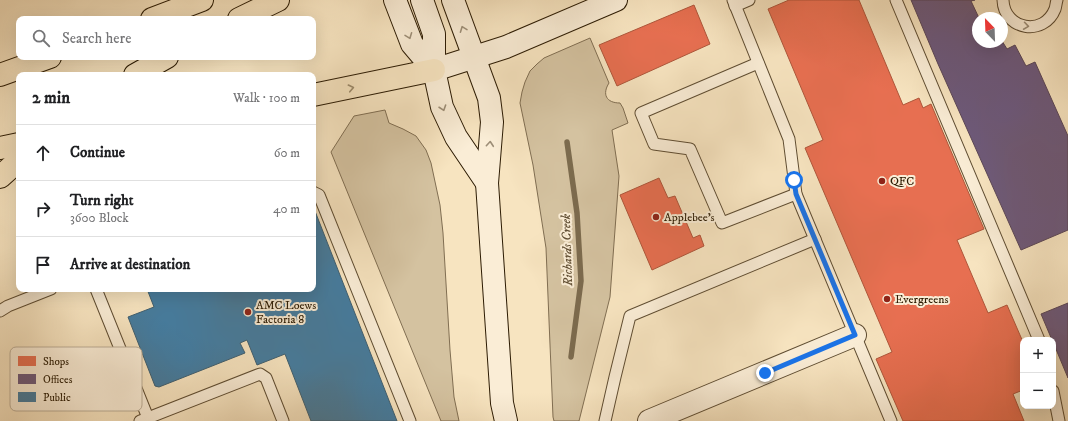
<!DOCTYPE html>
<html lang="en">
<head>
<meta charset="utf-8">
<style>
  body { margin:0; font-family:"IM FELL DW Pica",serif; background:#f6f6f6; color:#202124 }
  .controls { position:absolute; right:12px; bottom:12px; display:grid; overflow:hidden; border-radius:8px; box-shadow:0 4px 16px #0002 }
  .controls button { width:36px; height:36px; display:grid; place-items:center; padding:0; border:0; border-bottom:1px solid #e0e0e0; background:#fff; color:#202124; font:20px sans-serif }
  .compass { position:absolute; left:972px; top:12px; width:36px; height:36px; border-radius:50%; background:#fff; box-shadow:0 4px 16px #0002; rotate:337deg }
  .stop { position:absolute; width:12px; height:12px; margin:-9px; border:3px solid #1a73e8; border-radius:50%; background:#fff }
  .stop.end { background:#1a73e8; border-color:#fff; box-shadow:0 1px 4px #0008 }
  .list { margin:0; padding:0; list-style:none }
  h2 { display:flex; justify-content:space-between; align-items:center; height:52px; margin:0; padding:0 16px; font-size:17px }
  h2 small { font-size:13px; font-weight:400; color:#757577 }
  .list li { display:grid; grid-template-columns:26px 1fr auto; gap:12px; align-items:center; box-sizing:border-box; height:56px; padding:0 16px; border-top:1px solid #e0e0e0 }
  .list b { display:block; font-size:15px; white-space:nowrap }
  .list p { margin:0; font-size:13px; white-space:nowrap; color:#757577 }
  .list em { font-size:13px; font-style:normal; color:#757577 }
  .icon { flex:none; width:22px; height:22px; fill:none; stroke:currentColor; stroke-width:2; stroke-linecap:round; stroke-linejoin:round }
  .map { position:relative; flex:none; width:1068px; height:421px; overflow:hidden }
  .search { position:absolute; background:#fff; box-shadow:0 4px 16px #0002; left:16px; top:16px; width:300px; height:44px; display:flex; align-items:center; gap:10px; box-sizing:border-box; padding:0 14px; border-radius:8px; color:#757577; font-size:15px }
  .panel { position:absolute; background:#fff; box-shadow:0 4px 16px #0002; left:16px; top:72px; width:300px; height:220px; border-radius:8px }
  .map>svg:first-child { display:block }
  .green { fill:#d4c2a0; stroke:#806e52 }
  .shops { fill:#e76f51; stroke:#af563a }
  .offices { fill:#6d597a; stroke:#5a4656 }
  .public { fill:#457b9d; stroke:#3e5e6f }
  .lines { fill:none; stroke-linecap:round; stroke-linejoin:round }
  .stream { stroke:#7c6b4e; stroke-width:5.5 }
  .service-casing { stroke:#5f4d32; stroke-width:13 }
  .tertiary-casing { stroke:#5f4d32; stroke-width:24 }
  .secondary-casing { stroke:#2c1b03; stroke-width:24 }
  .motorway-casing { stroke:#2c1b03; stroke-width:24 }
  .service { stroke:#faedd6; stroke-width:11 }
  .tertiary { stroke:#faedd6; stroke-width:22 }
  .secondary { stroke:#faedd6; stroke-width:22 }
  .motorway { stroke:#f7e4c0; stroke-width:22 }
  .oneway { stroke:#9d8e77 }
  .oneway2 { stroke:#9c8a6b }
  .route { stroke:#1a73e8; stroke-width:5 }
  .poi-dot { fill:#8f2418; stroke:#faedd6; stroke-width:1.5 }
  .labels { text-anchor:middle; stroke-width:4; stroke-linejoin:round; paint-order:stroke }
  .poi-label { font-size:12px; fill:#2c1b03; stroke:#faedd6; text-anchor:start }
  .water-label { font-size:13px; font-style:italic; fill:#625035; stroke:#faedd6 }
  .key { fill:#faedd6; stroke:#bcae97; stroke-width:1 }
  .key-label { font-size:11px; fill:#2c1b03 }
</style>
</head>
<body>
<div class="map">
<svg width="1068" height="421" viewBox="0 0 1068 421">
  <rect width="100%" height="100%" fill="#f7e4c0"/>
  <filter id="stains"><feTurbulence type="fractalNoise" baseFrequency=".005" numOctaves="4"/><feColorMatrix values="0 0 0 0 .2 0 0 0 0 .09 0 0 0 0 .02 0 0 0 .5 -.17"/></filter>
  <radialGradient id="worn" r=".72"><stop offset=".6" stop-color="#630" stop-opacity="0"/><stop offset="1" stop-color="#630" stop-opacity=".3"/></radialGradient>
  <g class="green">
    <path d="M590,38L609,83C602,94 606,103 620,103L623,108L628,123L612,130L619,176L610,297L579,421H554L553,417L546,248L533,165L520,103L522,92L525,82L530,71L537,64L544,58Z"/>
    <polygon points="385,110 389,123 403,129 416,136 426,150 431,163 440,205 443,233 450,350 454,397 459,421 441,421 331,152 354,116"/>
  </g>
  <g class="shops">
    <polygon points="789,0 859,0 903,105 919,98 923,108 931,104 984,229 957,240 988,313 1007,305 1023,342 1023,390 1013,394 1024,421 903,421 876,359 892,352 805,148 823,140 768,9"/>
    <polygon points="694,5 710,44 617,86 599,45"/>
    <polygon points="659,178 668,198 675,196 693,238 700,235 704,246 652,270 620,195"/>
  </g>
  <g class="offices">
    <polygon points="911,0 975,0 971,1 979,18 978,42 1002,42 1002,41 1007,49 1015,45 1026,66 1035,62 1068,136 1068,230 1021,250 938,64"/>
    <polygon points="1068,303 1068,378 1053,342 1053,340 1052,340 1041,314"/>
  </g>
  <polygon class="public" points="313,206 397,421 311,421 285,354 257,365 247,340 240,343 245,353 159,387 155,386 128,317 154,307 147,289 313,289"/>
  <g class="lines">
    <polyline class="stream" points="567,142 577,213 581,281 571,357"/>
    <defs>
      <g id="service">
        <polyline points="733,0 789,139 796,194 891,421"/>
        <polyline points="896,0 1039,340"/>
        <path d="M1003,0C1004,30 1044,37 1055,9C1056,6 1056,3 1057,0"/>
        <polyline points="735,6 749,0"/>
        <polyline points="758,63 641,113 654,144 690,149 722,223 796,194"/>
        <polyline points="313,192 319,195 410,421"/>
        <polyline points="96,289 148,418"/>
        <polyline points="0,311 8,306 51,289"/>
        <polyline points="1053,391 1059,421"/>
        <polyline points="140,421 260,374 266,378 283,421"/>
        <polyline points="605,421 615,377 630,316 815,239"/>
      </g>
      <polyline id="tertiary" points="649,421 855,335"/>
      <g id="secondary">
        <polyline points="395,0 412,44 434,70"/>
        <polyline points="422,0 434,34 434,70 442,107 456,137 487,183"/>
        <polyline points="453,0 489,98 492,122 487,183 502,403 506,421"/>
        <polyline points="434,70 506,47 616,0"/>
      </g>
      <g id="motorway">
        <polyline points="152,19 202,0"/>
        <polyline points="239,19 278,0"/>
        <polyline points="0,75 50,57"/>
        <polyline points="135,75 167,57"/>
        <polyline points="313,95 434,70"/>
        <polyline points="0,148 19,144"/>
        <polyline points="0,177 19,160"/>
      </g>
    </defs>
    <use href="#service" class="service-casing"/>
    <use href="#tertiary" class="tertiary-casing"/>
    <use href="#secondary" class="secondary-casing"/>
    <use href="#motorway" class="motorway-casing"/>
    <use href="#service" class="service"/>
    <use href="#tertiary" class="tertiary"/>
    <use href="#secondary" class="secondary"/>
    <use href="#motorway" class="motorway"/>
  </g>
  <defs><path id="oneway-chevron" d="M-2-3.5L2.5 0L-2 3.5" fill="none" stroke-width="1.6" stroke-linecap="round" stroke-linejoin="round"/></defs>
  <g class="oneway">
    <use href="#oneway-chevron" transform="translate(1026 26) rotate(8)"/>
    <use href="#oneway-chevron" transform="translate(463 29) rotate(-111)"/>
    <use href="#oneway-chevron" transform="translate(409 36) rotate(69)"/>
    <use href="#oneway-chevron" transform="translate(443 108) rotate(71)"/>
    <use href="#oneway-chevron" transform="translate(490 144) rotate(-85)"/>
  </g>
  <use class="oneway2" href="#oneway-chevron" transform="translate(351 88) rotate(-12)"/>
  <g class="lines">
    <polyline class="route" points="765,373 855,335 796,194 794,180"/>
  </g>
  <g class="poi-dot">
    <circle cx="882" cy="181" r="4"/>
    <circle cx="656" cy="217" r="4"/>
    <circle cx="887" cy="299" r="4"/>
    <circle cx="248" cy="312" r="4"/>
  </g>
  <g class="labels">
    <g class="poi-label">
      <text x="890" y="185">QFC</text>
      <text x="664" y="221">Applebee's</text>
      <text x="895" y="303">Evergreens</text>
      <text x="256" y="309">AMC Loews<tspan x="256" dy="14">Factoria 8</tspan></text>
    </g>
    <g class="water-label">
      <text transform="translate(566 250) rotate(-92)" y="5">Richards Creek</text>
    </g>
  </g>
  <rect x="10" y="347" width="132" height="64" rx="6" class="key"/>
  <rect x="18" y="356" width="18" height="10" fill="#e76f51"/>
  <rect x="18" y="374" width="18" height="10" fill="#6d597a"/>
  <rect x="18" y="392" width="18" height="10" fill="#457b9d"/>
  <g class="key-label">
    <text x="43" y="365">Shops</text>
    <text x="43" y="383">Offices</text>
    <text x="43" y="401">Public</text>
  </g>
  <rect width="100%" height="100%" filter="url(#stains)"/>
  <rect width="100%" height="100%" fill="url(#worn)"/>
</svg>
<div class="controls">
<button>+</button>
<button>−</button>
</div>
<svg class="compass" viewBox="-18 -18 36 36"><path d="M0-13l5 13h-10z" fill="#e53935"/><path d="M0 13l5-13h-10z" fill="#757577"/></svg>
<div class="stop" style="left:794px;top:180px"></div>
<div class="stop end" style="left:765px;top:373px"></div>
<div class="search"><svg class="icon" aria-label="search" viewBox="0 0 24 24"><circle cx="10" cy="10" r="6"/><path d="M15 15l6 6"/></svg>Search here</div>
<section class="panel">
<h2>2 min<small>Walk · 100 m</small></h2>
<ul class="list">
<li><svg class="icon" aria-label="ahead" viewBox="0 0 24 24"><path d="M12 20V5M6 11l6-6 6 6"/></svg><div><b>Continue</b></div><em>60 m</em></li>
<li><svg class="icon" aria-label="right" viewBox="0 0 24 24"><path d="M7 20v-9h11M14 6l5 5-5 5"/></svg><div><b>Turn right</b><p>3600 Block</p></div><em>40 m</em></li>
<li><svg class="icon" aria-label="arrive" viewBox="0 0 24 24"><path d="M6 21V4h12l-3 4 3 4H6"/></svg><div><b>Arrive at destination</b></div></li>
</ul>
</section>
</div>
</body>
</html>
